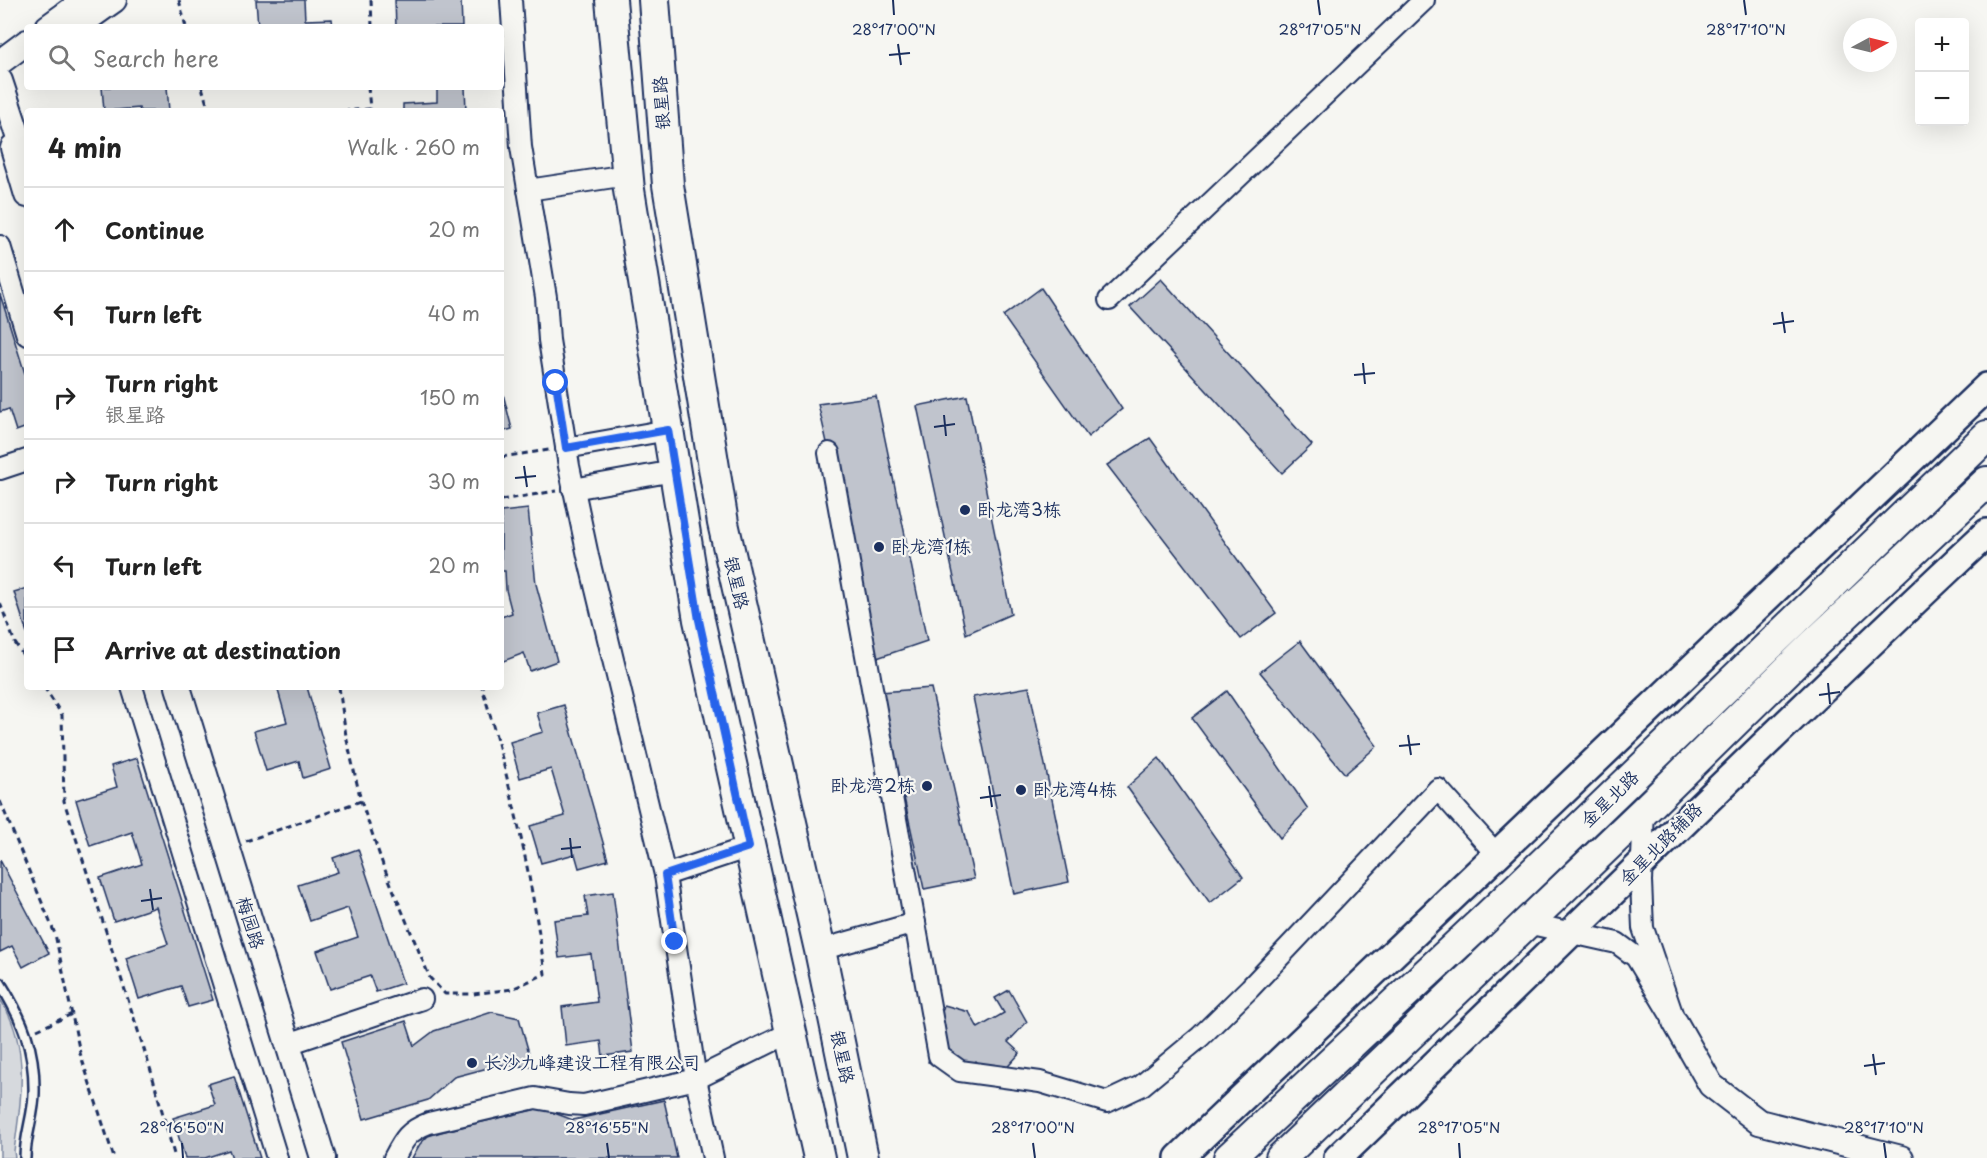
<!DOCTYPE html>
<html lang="en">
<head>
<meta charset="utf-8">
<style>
  body { margin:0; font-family:"Playpen Sans","LXGW WenKai TC",sans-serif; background:#f6f6f6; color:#222 }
  .controls { position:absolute; right:18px; top:18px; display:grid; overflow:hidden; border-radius:6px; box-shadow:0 6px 24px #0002 }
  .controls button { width:54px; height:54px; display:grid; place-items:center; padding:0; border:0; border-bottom:2px solid #e0e0e0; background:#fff; color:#222; font:30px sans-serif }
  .compass { position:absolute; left:1843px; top:18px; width:54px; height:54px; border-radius:50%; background:#fff; box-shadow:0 6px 24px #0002; rotate:83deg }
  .stop { position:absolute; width:18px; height:18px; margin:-14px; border:4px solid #2563eb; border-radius:50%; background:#fff }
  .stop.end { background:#2563eb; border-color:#fff; box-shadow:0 2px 6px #0008 }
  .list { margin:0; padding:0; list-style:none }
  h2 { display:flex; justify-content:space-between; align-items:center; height:78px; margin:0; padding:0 24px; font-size:26px }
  h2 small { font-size:20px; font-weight:400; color:#767676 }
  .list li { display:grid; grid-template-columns:39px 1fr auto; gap:18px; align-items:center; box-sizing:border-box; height:84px; padding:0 24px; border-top:2px solid #e0e0e0 }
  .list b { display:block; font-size:22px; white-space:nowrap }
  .list p { margin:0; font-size:20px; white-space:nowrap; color:#767676 }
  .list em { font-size:20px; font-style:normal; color:#767676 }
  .icon { flex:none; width:33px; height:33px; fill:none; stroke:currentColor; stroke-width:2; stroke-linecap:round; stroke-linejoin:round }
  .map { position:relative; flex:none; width:1987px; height:1158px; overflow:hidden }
  .search { position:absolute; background:#fff; box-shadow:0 6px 24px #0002; left:24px; top:24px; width:480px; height:66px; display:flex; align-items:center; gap:15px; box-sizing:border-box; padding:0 21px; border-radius:6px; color:#767676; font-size:22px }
  .panel { position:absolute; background:#fff; box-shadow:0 6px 24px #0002; left:24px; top:108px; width:480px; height:582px; border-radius:6px }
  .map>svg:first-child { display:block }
  .green { fill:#d6d9dd; stroke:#78849e; stroke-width:1.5 }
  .building { fill:#c0c4cd; stroke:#1b2f5e; stroke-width:1.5 }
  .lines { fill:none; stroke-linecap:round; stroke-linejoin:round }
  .service-casing { stroke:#1b2f5e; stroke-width:14 }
  .minor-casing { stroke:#1b2f5e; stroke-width:24 }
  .tertiary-casing { stroke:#1b2f5e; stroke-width:28 }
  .secondary-casing { stroke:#1b2f5e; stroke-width:32 }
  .primary-casing { stroke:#1b2f5e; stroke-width:34 }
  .path { stroke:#1b2f5e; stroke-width:3; stroke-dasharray:6 4.5; stroke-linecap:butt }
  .service { stroke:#f6f6f2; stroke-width:9 }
  .minor { stroke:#f6f6f2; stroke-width:20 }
  .tertiary { stroke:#f6f6f2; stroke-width:24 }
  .secondary { stroke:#f6f6f2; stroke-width:27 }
  .primary { stroke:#f6f6f2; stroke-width:30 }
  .route { stroke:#2563eb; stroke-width:8 }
  .ticks { fill:none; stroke:#1b2f5e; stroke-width:2 }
  .poi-dot { fill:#1b2f5e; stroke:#f6f6f2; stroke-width:2 }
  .labels { text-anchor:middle; stroke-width:4.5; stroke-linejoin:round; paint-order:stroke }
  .street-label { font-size:18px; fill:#1b2f5e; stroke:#f6f6f2 }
  .poi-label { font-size:18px; fill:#1b2f5e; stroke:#f6f6f2; text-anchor:start }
  .ticks-label { font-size:15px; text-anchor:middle; fill:#1b2f5e; stroke:#f6f6f2; stroke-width:4.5; stroke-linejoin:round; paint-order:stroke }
</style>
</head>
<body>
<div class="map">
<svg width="1987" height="1158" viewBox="0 0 1987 1158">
  <rect width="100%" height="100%" fill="#f6f6f2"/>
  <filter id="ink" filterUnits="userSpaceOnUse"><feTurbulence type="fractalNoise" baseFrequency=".0167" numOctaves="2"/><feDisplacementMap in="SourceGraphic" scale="12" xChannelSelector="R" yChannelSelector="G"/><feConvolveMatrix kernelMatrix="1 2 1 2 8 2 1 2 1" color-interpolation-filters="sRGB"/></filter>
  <g filter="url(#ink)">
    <path class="green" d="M0,999C31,1046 21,1099 14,1151L15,1158H0Z"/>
    <g class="building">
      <polygon points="256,0 304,0 305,20 332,19 333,27 258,27"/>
      <polygon points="395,0 461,0 462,27 396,27"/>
      <polygon points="102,87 167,87 169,111 140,111 139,108 104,111"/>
      <polygon points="437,87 465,87 466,111 403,111 403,104 437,102"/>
      <polygon points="1161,279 1312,445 1282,473 1130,307"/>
      <polygon points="1041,288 1122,409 1088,437 1003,316"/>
      <polygon points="0,294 27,380 27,427 16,431 9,409 0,412"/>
      <polygon points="501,386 512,429 501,432"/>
      <polygon points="876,396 927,641 877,658 818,404"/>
      <polygon points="967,396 1011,614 966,634 917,406"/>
      <polygon points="1150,438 1276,613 1241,639 1107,465"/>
      <polygon points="528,509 536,584 557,661 530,671 524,653 501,662 501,617 512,613 506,590 505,571 501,571 501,512"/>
      <polygon points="27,588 27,633 14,592"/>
      <polygon points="1300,641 1377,746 1345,774 1260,672"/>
      <polygon points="277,687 307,687 331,769 303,778 299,761 266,771 254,731 287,722"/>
      <polygon points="1029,687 1069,882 1014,894 973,697"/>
      <polygon points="931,688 974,879 924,889 881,692"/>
      <polygon points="1227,691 1308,809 1280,838 1192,718"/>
      <polygon points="564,705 608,860 579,868 575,854 541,863 530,826 565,816 551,769 520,778 510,742 543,732 537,713"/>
      <polygon points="137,758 213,1000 188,1007 181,986 139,999 126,958 168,944 156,907 114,921 100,878 142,864 132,832 90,846 76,800 117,787 111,766"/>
      <polygon points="1159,758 1243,877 1210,903 1127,787"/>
      <polygon points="358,849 403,983 376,992 370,976 330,989 317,951 358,937 348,908 310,921 298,885 338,872 333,858"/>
      <polygon points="0,860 49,953 23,967 12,946 0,952"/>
      <polygon points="613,892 633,1052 603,1056 601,1041 566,1046 562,1007 597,1002 591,954 559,958 554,920 588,916 585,896"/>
      <polygon points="1009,990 1027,1022 1008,1042 1020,1053 992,1084 976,1061 960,1071 928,1062 944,1005 969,1012 978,1028 1004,1013 995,998"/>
      <polygon points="492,1012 519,1018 533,1067 499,1065 454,1077 428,1100 364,1119 341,1042 406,1021 414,1046 434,1031"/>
      <polygon points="234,1076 260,1158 232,1158 229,1150 205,1158 185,1158 173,1118 215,1105 208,1084"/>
      <polygon points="664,1100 677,1158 412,1158 420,1144 428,1136 441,1132 536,1109 546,1110 573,1120"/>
    </g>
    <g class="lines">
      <defs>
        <path id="service" d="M0,983C23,1020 35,1049 34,1093C34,1115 25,1135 25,1158"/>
        <g id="minor">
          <polyline points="511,0 521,147 546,297 549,340 569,466 588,556 665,875 696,1079 713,1158"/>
          <polyline points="528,190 627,175"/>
          <polyline points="0,246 27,335"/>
          <polyline points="1109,300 1424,0"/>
          <polyline points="566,448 668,430"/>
          <polyline points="829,453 915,923"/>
          <polyline points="0,469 27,460"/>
          <polyline points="573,489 674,471"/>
          <polyline points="132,687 277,1158"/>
          <polyline points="665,875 749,847"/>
          <polyline points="1527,923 1617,943 1636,957 1675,1022 1643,928 1641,881 1644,811"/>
          <polyline points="820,950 915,923 939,1056 960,1071 1040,1082 1107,1102 1141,1086 1200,1037 1250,988 1438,789 1497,855"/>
          <polyline points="288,1044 422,999"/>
          <path d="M394,1158C404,1139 408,1131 429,1123L535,1098L569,1104L584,1105L696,1079L791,1032"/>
        </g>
        <g id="tertiary">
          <polyline points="48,27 85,0"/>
          <polyline points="76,27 114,0"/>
          <polyline points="0,62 27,42"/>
          <polyline points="0,81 27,163"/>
          <polyline points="13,148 27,195"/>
          <polyline points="178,687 323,1158"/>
          <polyline points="1675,1022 1711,1085 1759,1122 1901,1158"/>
        </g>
        <g id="secondary">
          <polyline points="1179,1158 1987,387"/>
          <path d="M1338,1158C1555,950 1767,738 1987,533"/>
        </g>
        <g id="primary">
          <polyline points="611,0 629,190 699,620 819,1158"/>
          <polyline points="654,0 668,185 723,523 820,950 863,1158"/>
          <polyline points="1229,1158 1488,916 1987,436"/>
          <polyline points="1281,1158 1644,811 1813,645 1987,482"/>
        </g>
      </defs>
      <use href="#service" class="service-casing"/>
      <use href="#minor" class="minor-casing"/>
      <use href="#tertiary" class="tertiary-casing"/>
      <use href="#secondary" class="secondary-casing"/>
      <use href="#primary" class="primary-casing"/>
      <g class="path">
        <polyline points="179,0 186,27"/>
        <polyline points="371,0 372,27"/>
        <polyline points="202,87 209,111"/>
        <polyline points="368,87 370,109"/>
        <polyline points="343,111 370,109"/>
        <polyline points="501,457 549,450"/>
        <polyline points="501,500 556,491"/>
        <polyline points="0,603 15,643 27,661"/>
        <polyline points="44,687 62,715 64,801 151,1071 175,1158"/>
        <path d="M339,687L346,736L361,801L383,865L430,978L445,994H473L512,989L545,974C532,877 510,781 482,687"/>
        <polyline points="0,801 55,934 80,1053 114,1158"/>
        <polyline points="246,841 361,801"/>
        <polyline points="37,1030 72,1014"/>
      </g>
      <use href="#service" class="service"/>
      <use href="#minor" class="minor"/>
      <use href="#tertiary" class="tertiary"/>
      <use href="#secondary" class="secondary"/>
      <use href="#primary" class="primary"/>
    </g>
  </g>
  <g class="lines" filter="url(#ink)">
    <polyline class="route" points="556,383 566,448 668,430 699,620 749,847 665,875 675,942"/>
  </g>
  <path class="ticks" d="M893,0L894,15M1318,0L1320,15M1744,0L1746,15M898,44L901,65M889,55L910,53M1782,312L1785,333M1773,324L1794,321M1363,363L1365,384M1354,375L1375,373M944,415L946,436M934,427L955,424M524,466L527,487M515,478L536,476M1828,683L1830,704M1819,695L1840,692M1408,735L1411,755M1399,746L1420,744M989,786L992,807M980,798L1001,795M570,838L572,858M561,849L581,847M150,889L153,910M141,901L162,898M1873,1054L1876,1075M1864,1066L1885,1063M182,1143L183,1158M607,1143L609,1158M1033,1143L1035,1158M1459,1143L1460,1158M1884,1143L1886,1158"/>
  <g class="poi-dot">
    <circle cx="965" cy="510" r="6"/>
    <circle cx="879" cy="547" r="6"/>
    <circle cx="927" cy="786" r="6"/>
    <circle cx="1021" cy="790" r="6"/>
    <circle cx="472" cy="1063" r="6"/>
  </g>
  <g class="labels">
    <g class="street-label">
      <text transform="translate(662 103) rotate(-94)" y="6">银星路</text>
      <text transform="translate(736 583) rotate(77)" y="6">银星路</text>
      <text transform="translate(1610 799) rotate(-44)" y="6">金星北路</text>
      <text transform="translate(1661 844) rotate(-45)" y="6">金星北路辅路</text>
      <text transform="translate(250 923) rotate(73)" y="6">梅园路</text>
      <text transform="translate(842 1057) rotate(78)" y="6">银星路</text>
    </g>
    <g class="poi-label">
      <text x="977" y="516">卧龙湾3栋</text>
      <text x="891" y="553">卧龙湾1栋</text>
      <text x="915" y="792" text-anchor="end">卧龙湾2栋</text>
      <text x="1033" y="796">卧龙湾4栋</text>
      <text x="484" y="1069">长沙九峰建设工程有限公司</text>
    </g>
  </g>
  <g class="ticks-label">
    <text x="894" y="35">28°17'00"N</text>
    <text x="1320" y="35">28°17'05"N</text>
    <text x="1746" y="35">28°17'10"N</text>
    <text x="182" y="1133">28°16'50"N</text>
    <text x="607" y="1133">28°16'55"N</text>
    <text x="1033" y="1133">28°17'00"N</text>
    <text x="1459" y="1133">28°17'05"N</text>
    <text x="1884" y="1133">28°17'10"N</text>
  </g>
</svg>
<div class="controls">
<button>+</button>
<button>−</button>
</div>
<svg class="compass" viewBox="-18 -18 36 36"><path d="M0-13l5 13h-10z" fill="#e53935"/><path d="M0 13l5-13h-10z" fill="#767676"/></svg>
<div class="stop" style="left:556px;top:383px"></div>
<div class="stop end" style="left:675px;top:942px"></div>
<div class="search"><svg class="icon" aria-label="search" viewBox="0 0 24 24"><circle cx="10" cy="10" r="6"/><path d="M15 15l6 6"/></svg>Search here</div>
<section class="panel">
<h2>4 min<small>Walk · 260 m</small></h2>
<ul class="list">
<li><svg class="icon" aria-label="ahead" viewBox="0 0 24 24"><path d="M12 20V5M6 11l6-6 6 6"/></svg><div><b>Continue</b></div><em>20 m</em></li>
<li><svg class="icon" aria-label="left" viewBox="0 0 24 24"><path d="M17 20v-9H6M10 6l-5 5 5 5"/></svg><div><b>Turn left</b></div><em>40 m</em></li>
<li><svg class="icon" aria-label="right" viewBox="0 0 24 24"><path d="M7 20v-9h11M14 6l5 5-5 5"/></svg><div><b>Turn right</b><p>银星路</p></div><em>150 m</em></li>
<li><svg class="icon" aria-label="right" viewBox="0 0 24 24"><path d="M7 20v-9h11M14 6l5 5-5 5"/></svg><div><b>Turn right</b></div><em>30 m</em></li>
<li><svg class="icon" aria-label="left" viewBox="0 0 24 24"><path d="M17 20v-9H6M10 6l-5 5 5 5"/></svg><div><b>Turn left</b></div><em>20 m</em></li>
<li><svg class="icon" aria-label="arrive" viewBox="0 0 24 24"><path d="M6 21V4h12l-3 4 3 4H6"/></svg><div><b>Arrive at destination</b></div></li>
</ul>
</section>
</div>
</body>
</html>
